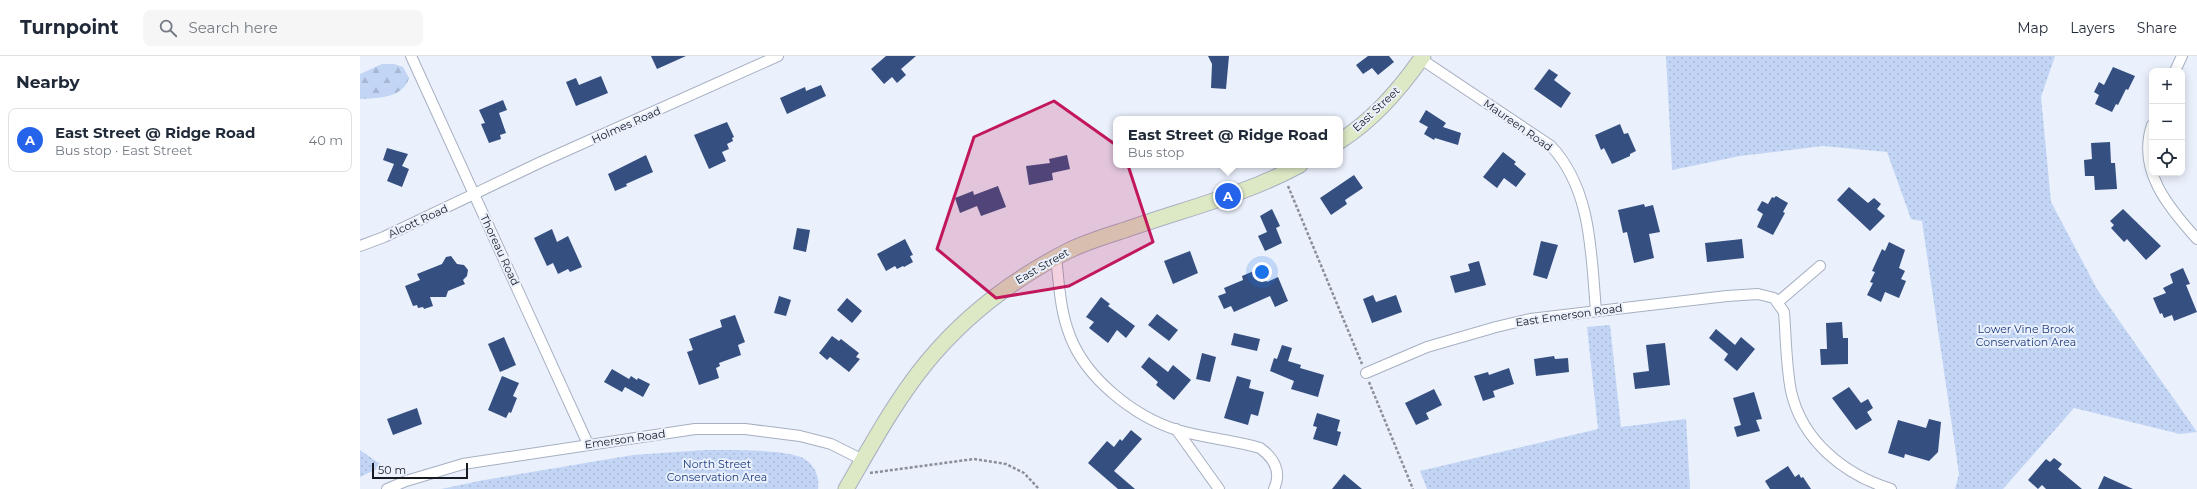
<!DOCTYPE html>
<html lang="en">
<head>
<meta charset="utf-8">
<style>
  body { margin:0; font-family:Montserrat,sans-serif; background:#f6f6f7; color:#1f2937 }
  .controls { position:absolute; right:12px; top:12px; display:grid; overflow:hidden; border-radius:8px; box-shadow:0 2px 10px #0003 }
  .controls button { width:36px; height:36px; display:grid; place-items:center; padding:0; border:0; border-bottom:1px solid #e0e1e3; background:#fff; color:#1f2937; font:20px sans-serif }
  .scale { position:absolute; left:12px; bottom:10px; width:96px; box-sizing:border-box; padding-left:4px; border:2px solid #161a21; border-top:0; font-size:11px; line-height:14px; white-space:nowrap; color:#161a21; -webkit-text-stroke:3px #eaf0fc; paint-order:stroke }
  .you { position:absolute; left:902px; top:216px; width:14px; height:14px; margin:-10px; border:3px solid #fff; border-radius:50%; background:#1a73e8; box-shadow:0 0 0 6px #1a73e833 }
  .badge { display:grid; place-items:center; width:26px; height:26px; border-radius:50%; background:#2563eb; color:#fff; font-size:13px; font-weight:700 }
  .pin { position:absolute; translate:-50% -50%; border:2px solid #fff; box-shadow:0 1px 4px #0006 }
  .popup { position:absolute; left:753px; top:60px; width:230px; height:52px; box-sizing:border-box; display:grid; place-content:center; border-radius:8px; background:#fff; filter:drop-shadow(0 1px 3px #0005); font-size:13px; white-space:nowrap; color:#747a83 }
  .popup b { font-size:15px; color:#1f2937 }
  .popup::after { content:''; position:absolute; left:50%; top:100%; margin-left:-8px; border:8px solid transparent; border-top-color:#fff }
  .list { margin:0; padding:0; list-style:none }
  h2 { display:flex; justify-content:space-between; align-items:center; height:52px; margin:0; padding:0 16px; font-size:17px }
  h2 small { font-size:13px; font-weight:400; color:#747a83 }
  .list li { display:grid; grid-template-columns:26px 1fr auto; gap:12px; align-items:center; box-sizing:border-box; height:64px; margin:0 8px 8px; padding:0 8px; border:1px solid #e0e1e3; border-radius:8px }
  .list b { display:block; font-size:15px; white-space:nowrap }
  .list p { margin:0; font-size:13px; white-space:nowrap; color:#747a83 }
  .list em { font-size:13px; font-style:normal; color:#747a83 }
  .icon { flex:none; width:22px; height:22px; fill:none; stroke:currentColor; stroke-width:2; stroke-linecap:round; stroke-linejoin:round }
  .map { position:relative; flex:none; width:1837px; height:433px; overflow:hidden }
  header { display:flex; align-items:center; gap:24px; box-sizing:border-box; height:56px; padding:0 20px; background:#fff; border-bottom:1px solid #e0e1e3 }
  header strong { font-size:19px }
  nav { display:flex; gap:22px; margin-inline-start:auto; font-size:14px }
  .search { width:280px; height:36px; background:#f6f6f7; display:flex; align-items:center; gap:10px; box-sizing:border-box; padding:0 14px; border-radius:8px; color:#747a83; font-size:15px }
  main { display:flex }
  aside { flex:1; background:#fff }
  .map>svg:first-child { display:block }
  .forest { fill:url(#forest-firs) }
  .park { fill:url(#park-dots) }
  .building { fill:#354f81 }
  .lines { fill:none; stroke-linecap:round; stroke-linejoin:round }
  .street-casing { stroke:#a6b0c2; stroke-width:12 }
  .secondary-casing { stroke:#a6b0c2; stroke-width:17 }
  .path { stroke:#8a8f99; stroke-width:2.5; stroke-dasharray:3 2; stroke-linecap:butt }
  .street { stroke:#fff; stroke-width:10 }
  .secondary { stroke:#dde8c5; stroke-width:15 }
  .marked { fill:#c2185b; fill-opacity:0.2; stroke:#c2185b; stroke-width:3; stroke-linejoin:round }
  .labels { text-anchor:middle; stroke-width:4; stroke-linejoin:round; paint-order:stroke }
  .street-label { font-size:11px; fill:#161a21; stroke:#eaf0fc }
  .park-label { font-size:11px; fill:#1c3c7e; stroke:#eaf0fc }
</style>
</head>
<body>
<header>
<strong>Turnpoint</strong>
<div class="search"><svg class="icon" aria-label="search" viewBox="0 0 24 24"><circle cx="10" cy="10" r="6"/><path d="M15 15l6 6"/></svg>Search here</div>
<nav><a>Map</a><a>Layers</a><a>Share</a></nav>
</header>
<main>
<aside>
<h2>Nearby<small></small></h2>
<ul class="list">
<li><span class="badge">A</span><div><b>East Street @ Ridge Road</b><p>Bus stop · East Street</p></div><em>40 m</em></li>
</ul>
</aside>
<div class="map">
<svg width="1837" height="433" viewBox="0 0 1837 433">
  <defs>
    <pattern id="forest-firs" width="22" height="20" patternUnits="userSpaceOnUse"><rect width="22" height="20" fill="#c3d5f5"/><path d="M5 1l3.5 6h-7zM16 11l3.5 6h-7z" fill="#a7b6d2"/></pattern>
    <pattern id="park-dots" width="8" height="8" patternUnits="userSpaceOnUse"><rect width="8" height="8" fill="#c3d5f5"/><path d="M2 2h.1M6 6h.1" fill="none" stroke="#a7b6d2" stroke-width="1.8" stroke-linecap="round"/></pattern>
  </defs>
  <rect width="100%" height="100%" fill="#eaf0fc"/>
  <path class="forest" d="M22,8H34L43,11L49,22C43,42 19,42 0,43V18Z"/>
  <g class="park">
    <polygon points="1306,0 1695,0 1681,41 1691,146 1737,233 1837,376 1820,378 1714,352 1643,433 1595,433 1599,418 1562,165 1551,163 1527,96 1463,90 1380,100 1312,114"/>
    <polygon points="1250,269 1261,371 1326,363 1330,433 1067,433 1060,415 1238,373 1227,271"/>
    <polygon points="0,394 23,410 0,421"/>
    <path d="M345,394C367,394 424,393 443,402C454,408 460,420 458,433H81L119,425L273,399Z"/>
  </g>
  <g class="building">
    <polygon points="291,0 326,0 297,13"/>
    <polygon points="526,0 556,0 541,13 546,19 537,27 532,21 524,28 511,13"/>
    <polygon points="848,0 869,0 866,33 851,32 852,8"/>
    <polygon points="1008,0 1029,0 1034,6 1018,19 1012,12 1003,18 996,9"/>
    <polygon points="1753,11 1775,20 1768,34 1766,33 1758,49 1756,48 1752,56 1735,48 1739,39 1734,36 1739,26 1744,29"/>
    <polygon points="1189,13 1198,19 1194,24 1211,37 1201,52 1174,33"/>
    <polygon points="241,20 248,37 216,50 206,26 216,22 219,29"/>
    <polygon points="461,29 466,40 427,58 420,42 445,31 446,35"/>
    <polygon points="143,44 147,54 139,57 146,77 140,79 141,83 129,87 121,68 125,67 119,54"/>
    <polygon points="1066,54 1086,67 1083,71 1101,77 1098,89 1075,82 1074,84 1064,78 1068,71 1059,66"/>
    <polygon points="367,66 374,81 372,82 373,85 367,88 369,93 362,96 366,105 349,113 334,79"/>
    <polygon points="1260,68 1264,78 1268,77 1276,95 1270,98 1270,100 1252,108 1244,92 1241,94 1235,79"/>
    <polygon points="1750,86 1751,107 1755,107 1757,133 1735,134 1734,120 1725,120 1724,104 1732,103 1731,87"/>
    <polygon points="27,92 48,98 42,110 49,113 42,131 27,125 34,108 23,104"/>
    <polygon points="1143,96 1156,106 1154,108 1166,118 1156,131 1144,122 1137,132 1123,121"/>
    <polygon points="286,99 293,116 266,128 267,130 255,135 248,118"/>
    <polygon points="707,99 710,113 692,117 693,124 669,129 666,110 690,107 689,103"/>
    <polygon points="994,119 1003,132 985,144 987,148 971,159 960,142"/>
    <polygon points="638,130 646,151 621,160 617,150 600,157 595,142 613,135 614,139"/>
    <polygon points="1489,131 1508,147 1514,142 1521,148 1517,153 1525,160 1510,175 1477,144"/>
    <polygon points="1416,140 1428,147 1423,156 1425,157 1413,179 1397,171 1403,158 1397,154 1402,145 1408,148 1412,141 1414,142"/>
    <polygon points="1284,148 1285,151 1293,149 1300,176 1289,178 1294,202 1274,207 1267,176 1263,177 1258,154"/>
    <polygon points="912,153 920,170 916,172 922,187 905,195 898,180 907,176 900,160"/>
    <polygon points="1763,153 1801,190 1786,204 1767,183 1764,186 1751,172 1754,169 1750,165"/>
    <polygon points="437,172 450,174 446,196 433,193"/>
    <polygon points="192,173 197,186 208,180 222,211 210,216 208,213 198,218 193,207 187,210 174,182"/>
    <polygon points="545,183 553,199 550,200 553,206 544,211 543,210 537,213 535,210 526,215 517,198"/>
    <polygon points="1382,183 1384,202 1347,206 1345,187"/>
    <polygon points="1181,185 1198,189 1187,223 1173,219"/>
    <polygon points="1529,186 1545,194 1539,212 1545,215 1541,223 1546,225 1539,242 1525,236 1521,246 1507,239 1513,227 1510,226 1515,216 1512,215 1522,193 1525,195"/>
    <polygon points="830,195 838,217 813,228 804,205"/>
    <polygon points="91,200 97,208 104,209 108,214 107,220 103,224 105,228 88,235 86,241 70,241 73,250 64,253 63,251 58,252 57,249 53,250 45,230 60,224 57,218 82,208 86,201"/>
    <polygon points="1119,205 1126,229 1095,237 1090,220 1110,215 1108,208"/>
    <polygon points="901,212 907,226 918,221 928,245 915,251 910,240 874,256 871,250 864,253 858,240 866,237 864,232 883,224 882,220"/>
    <polygon points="1823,212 1830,228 1826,229 1837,256 1814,265 1812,259 1804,262 1802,257 1800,258 1793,242 1806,237 1803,232 1813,227 1810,218"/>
    <polygon points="1013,239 1016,246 1036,239 1042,256 1012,267 1003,243"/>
    <polygon points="419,240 431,244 426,260 414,257"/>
    <polygon points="741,241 750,248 748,250 775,270 766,282 757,274 748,287 729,272 734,266 726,261"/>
    <polygon points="487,242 502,255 492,267 477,254"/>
    <polygon points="797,258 818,274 809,285 788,269"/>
    <polygon points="375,259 385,286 378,289 381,299 359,307 360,310 356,312 359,322 339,329 327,296 333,294 329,283 362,271 360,264"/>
    <polygon points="1482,266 1483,282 1488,282 1488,308 1461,309 1460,293 1467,293 1466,267"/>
    <polygon points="1356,273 1375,289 1381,281 1395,293 1377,315 1364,304 1368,298 1349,282"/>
    <polygon points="874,277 900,283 897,295 871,289"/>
    <polygon points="472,280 479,285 481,283 499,297 496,301 500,303 489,316 470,301 467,304 459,297"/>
    <polygon points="144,281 156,309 140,316 128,288"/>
    <polygon points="1305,287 1310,329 1275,333 1273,317 1289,315 1286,289"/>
    <polygon points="922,289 932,292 928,305 941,309 940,312 964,319 958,341 931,333 934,325 910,315 914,302 917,303"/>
    <polygon points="842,297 856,301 850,326 836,323"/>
    <polygon points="1194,300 1195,303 1208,302 1209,316 1176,320 1174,303"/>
    <polygon points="789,301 808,316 813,309 831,324 814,344 796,329 798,326 781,311"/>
    <polygon points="1149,312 1154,328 1133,335 1135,341 1123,345 1114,320 1128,316 1129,319"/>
    <polygon points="252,313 269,323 271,320 277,324 278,322 290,328 283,341 265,331 262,336 244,326"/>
    <polygon points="142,320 159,327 153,340 157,342 151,357 149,356 146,362 128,354"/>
    <polygon points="877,320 891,324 889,332 904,336 898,360 891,358 888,369 864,362"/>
    <polygon points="1489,331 1501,347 1508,343 1513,352 1507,356 1512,364 1496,374 1472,342"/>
    <polygon points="1074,333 1082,349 1066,357 1069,363 1056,369 1045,347"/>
    <polygon points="1394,336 1402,363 1396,364 1400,375 1377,381 1374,371 1381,369 1373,342"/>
    <polygon points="57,352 62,368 33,379 27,363"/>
    <polygon points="957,357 980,364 977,375 981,376 977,390 953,383 957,371 953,370"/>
    <polygon points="1569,363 1581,366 1578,396 1569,405 1545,398 1544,402 1528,397 1538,364 1566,372"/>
    <polygon points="771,374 782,383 754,415 775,433 758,433 728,407 747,385 754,391 760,383 762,385"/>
    <polygon points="1694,402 1702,408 1698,413 1722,433 1686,433 1682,429 1678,433 1668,424 1686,403 1690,406"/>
    <polygon points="1428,410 1435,421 1439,418 1441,422 1443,421 1451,433 1410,433 1405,425"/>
    <polygon points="984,418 1002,433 972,433"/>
    <polygon points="1744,420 1773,433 1738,433"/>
  </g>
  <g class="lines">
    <defs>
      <g id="street">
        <polyline points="51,0 228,388"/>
        <path d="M1061,3L1191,90C1232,134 1231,198 1236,255"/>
        <polyline points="1815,15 1822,0"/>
        <path d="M1792,69C1777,114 1808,151 1837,183"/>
        <polyline points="0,190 24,181 181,106 418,0"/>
        <path d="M696,201C699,227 700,255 710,280C726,322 773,360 817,374C844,382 873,384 900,392C914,402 922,416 914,433"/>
        <polyline points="1418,246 1460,210"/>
        <path d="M1006,317L1067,291L1136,271L1170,263L1367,240L1398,238L1414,242L1424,256C1426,282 1426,309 1431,335C1442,385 1485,419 1531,433"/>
        <polyline points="816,373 859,433"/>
        <polyline points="27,433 46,425 103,408 335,373 385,373 440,380 471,388 503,404"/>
      </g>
      <g id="secondary">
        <path d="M980,85C1013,64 1041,32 1063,0"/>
        <path d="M486,433C511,390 535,345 567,306C605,260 655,222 708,195C726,186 746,180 765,174C824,153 885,139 940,109"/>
      </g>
    </defs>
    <use href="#street" class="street-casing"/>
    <use href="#secondary" class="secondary-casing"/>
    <g class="path">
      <polyline points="928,130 1002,308"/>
      <polyline points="1009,326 1053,433"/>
      <polyline points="510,417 614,403 646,408 664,417 679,433"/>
    </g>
    <use href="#street" class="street"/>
    <use href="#secondary" class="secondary"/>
  </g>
  <path class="marked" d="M694,45L763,94L793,186L709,230L636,242L577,193L614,81Z"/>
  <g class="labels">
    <g class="street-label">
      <text transform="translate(1016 53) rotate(-43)" y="4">East Street</text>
      <text transform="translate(266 69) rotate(-24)" y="4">Holmes Road</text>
      <text transform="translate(1158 69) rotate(35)" y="4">Maureen Road</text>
      <text transform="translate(58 165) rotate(-25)" y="4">Alcott Road</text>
      <text transform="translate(140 194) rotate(65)" y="4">Thoreau Road</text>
      <text transform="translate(682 210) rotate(-30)" y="4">East Street</text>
      <text transform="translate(1209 259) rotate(-8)" y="4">East Emerson Road</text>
      <text transform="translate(265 383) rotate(-8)" y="4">Emerson Road</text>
    </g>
    <g class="park-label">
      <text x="1666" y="277">Lower Vine Brook<tspan x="1666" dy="13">Conservation Area</tspan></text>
      <text x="357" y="412">North Street<tspan x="357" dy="13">Conservation Area</tspan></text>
    </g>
  </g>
</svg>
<div class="controls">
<button>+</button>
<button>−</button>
<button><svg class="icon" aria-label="locate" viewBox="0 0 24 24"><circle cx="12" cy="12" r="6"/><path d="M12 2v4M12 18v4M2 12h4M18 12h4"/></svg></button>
</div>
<div class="scale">50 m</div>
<div class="you"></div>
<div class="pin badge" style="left:868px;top:140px">A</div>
<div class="popup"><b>East Street @ Ridge Road</b>Bus stop</div>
</div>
</main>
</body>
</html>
